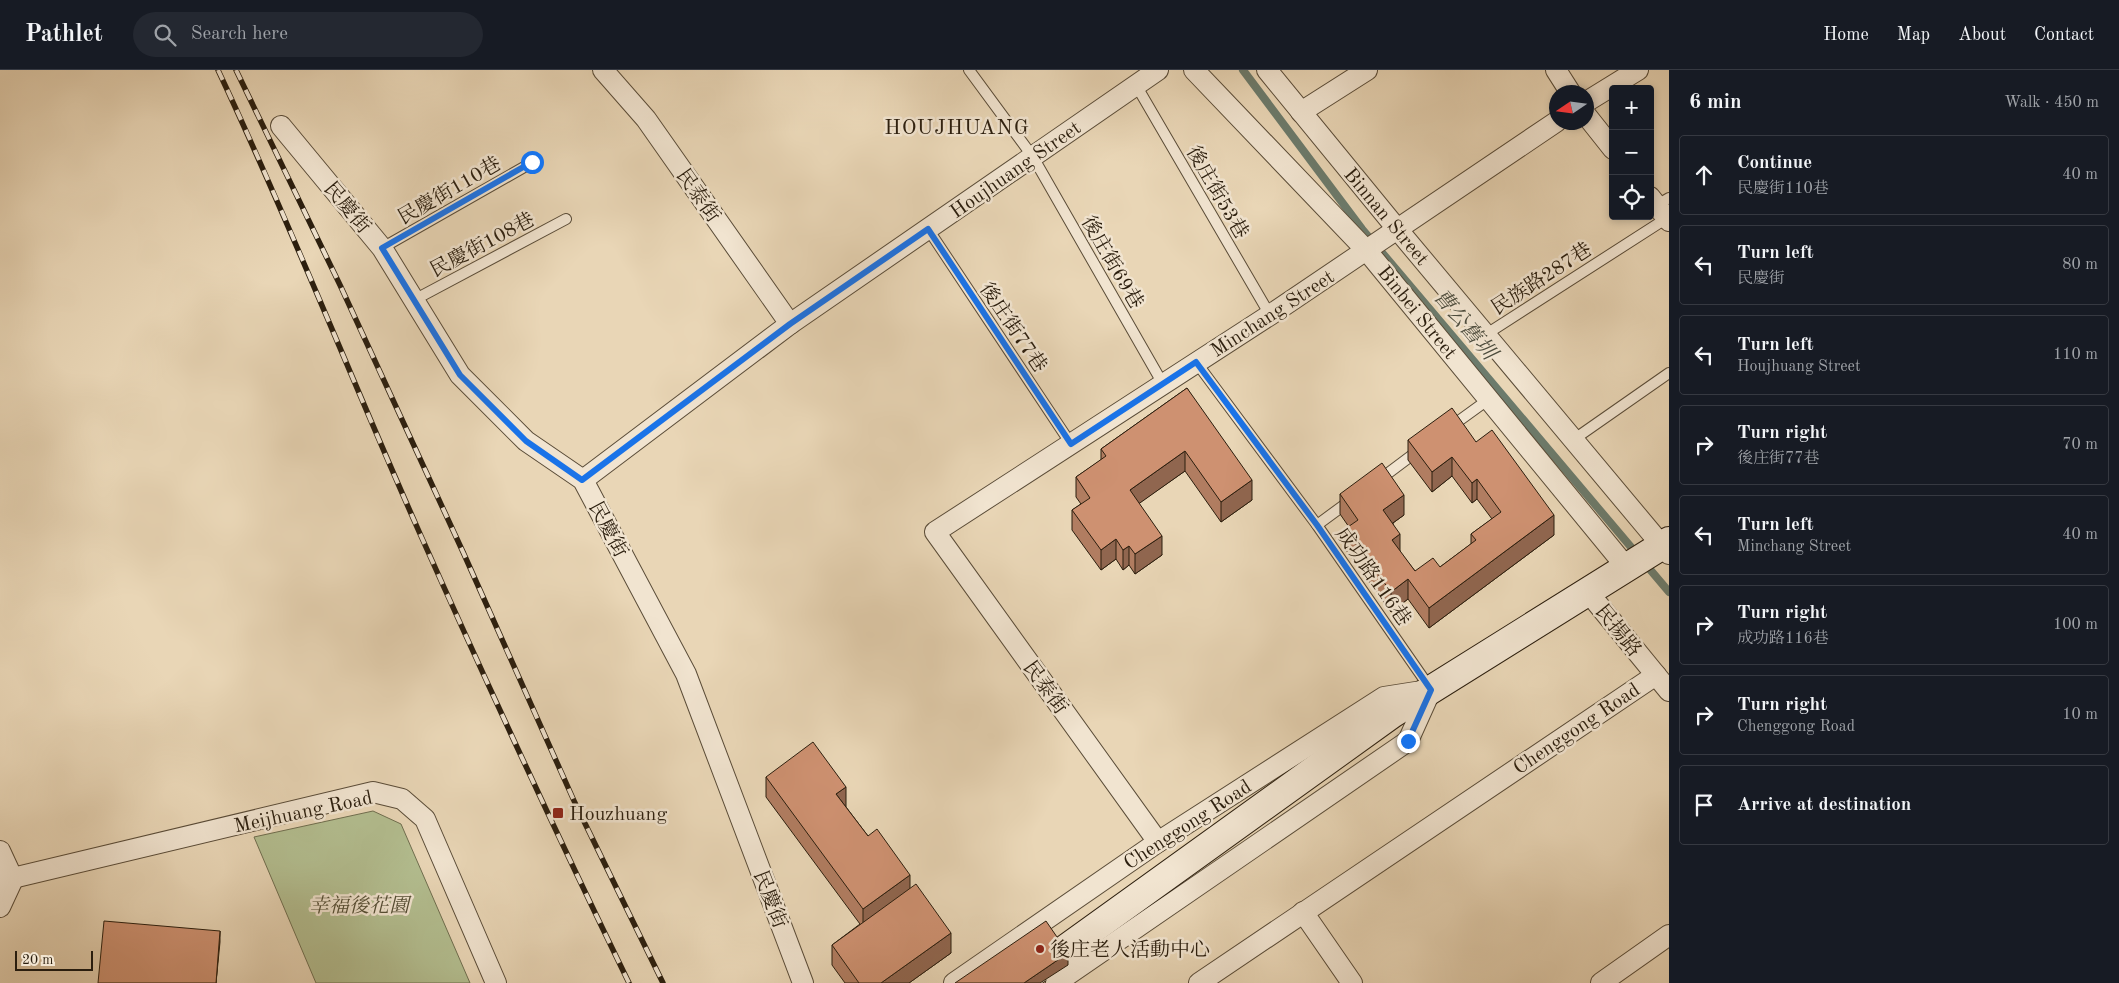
<!DOCTYPE html>
<html lang="en">
<head>
<meta charset="utf-8">
<style>
  body { margin:0; font-family:"Old Standard TT","Noto Serif TC",serif; background:#242831; color:#f1f3f6 }
  .controls { position:absolute; right:15px; top:15px; display:grid; overflow:hidden; border-radius:5px; box-shadow:0 2px 8px #0003 }
  .controls button { width:45px; height:45px; display:grid; place-items:center; padding:0; border:0; border-bottom:1px solid #363941; background:#171b24; color:#f1f3f6; font:25px sans-serif }
  .compass { position:absolute; left:1549px; top:15px; width:45px; height:45px; border-radius:50%; background:#171b24; box-shadow:0 2px 8px #0003; rotate:257deg }
  .scale { position:absolute; left:15px; bottom:12px; width:78px; box-sizing:border-box; padding-left:5px; border:2px solid #2b1e0e; border-top:0; font-size:14px; line-height:18px; white-space:nowrap; color:#2b1e0e; -webkit-text-stroke:4px #f1e4d0; paint-order:stroke }
  .stop { position:absolute; width:15px; height:15px; margin:-11px; border:4px solid #1a73e8; border-radius:50%; background:#fff }
  .stop.end { background:#1a73e8; border-color:#fff; box-shadow:0 1px 5px #0008 }
  .list { margin:0; padding:0; list-style:none }
  h2 { display:flex; justify-content:space-between; align-items:center; height:65px; margin:0; padding:0 20px; font-size:21px }
  h2 small { font-size:16px; font-weight:400; color:#9ea1a6 }
  .list li { display:grid; grid-template-columns:32px 1fr auto; gap:15px; align-items:center; box-sizing:border-box; height:80px; margin:0 10px 10px; padding:0 10px; border:1px solid #363941; border-radius:5px }
  .list b { display:block; font-size:19px; white-space:nowrap }
  .list p { margin:0; font-size:16px; white-space:nowrap; color:#9ea1a6 }
  .list em { font-size:16px; font-style:normal; color:#9ea1a6 }
  .icon { flex:none; width:28px; height:28px; fill:none; stroke:currentColor; stroke-width:2; stroke-linecap:round; stroke-linejoin:round }
  .map { position:relative; flex:none; width:1669px; height:913px; overflow:hidden }
  header { display:flex; align-items:center; gap:30px; box-sizing:border-box; height:70px; padding:0 25px; background:#171b24; border-bottom:1px solid #363941 }
  header strong { font-size:24px }
  nav { display:flex; gap:28px; margin-inline-start:auto; font-size:18px }
  .search { width:350px; height:45px; background:#242831; display:flex; align-items:center; gap:12px; box-sizing:border-box; padding:0 18px; border-radius:28px; color:#9ea1a6; font-size:19px }
  main { display:flex }
  aside { flex:1; background:#171b24 }
  .map>svg:first-child { display:block }
  .green { fill:#b3be90; stroke:#6f6e4f }
  .lines { fill:none; stroke-linecap:round; stroke-linejoin:round }
  .stream { stroke:#6c7b6c; stroke-width:8 }
  .lane-casing { stroke:#5a4c38; stroke-width:12 }
  .street-casing { stroke:#5a4c38; stroke-width:22 }
  .secondary-casing { stroke:#2b1e0e; stroke-width:30 }
  .lane { stroke:#f1e4d0; stroke-width:10 }
  .street { stroke:#f1e4d0; stroke-width:20 }
  .secondary { stroke:#f1e4d0; stroke-width:28 }
  .rail-casing { stroke:#2b1e0e; stroke-width:5.5 }
  .rail { stroke:#f1e4d0; stroke-width:4; stroke-dasharray:11; stroke-linecap:butt }
  .wall { fill:#b17d61; stroke:#2b1e0e }
  .shaded-wall { fill:#90664f; stroke:#2b1e0e }
  .building { fill:#ce9171; stroke:#2b1e0e }
  .route { stroke:#1a73e8; stroke-width:6 }
  .poi-dot { fill:#8f2418; stroke:#f1e4d0; stroke-width:2 }
  .labels { text-anchor:middle; stroke-width:5; stroke-linejoin:round; paint-order:stroke }
  .street-label { font-size:20px; fill:#2b1e0e; stroke:#f1e4d0 }
  .poi-label { font-size:20px; fill:#2b1e0e; stroke:#f1e4d0; text-anchor:start }
  .park-label { font-size:20px; font-style:italic; fill:#544e35; stroke:#f1e4d0 }
  .neighbourhood-label { font-size:21px; letter-spacing:1px; fill:#2b1e0e; stroke:#f1e4d0 }
  .water-label { font-size:21px; font-style:italic; fill:#4c4c3d; stroke:#f1e4d0 }
</style>
</head>
<body>
<header>
<strong>Pathlet</strong>
<div class="search"><svg class="icon" aria-label="search" viewBox="0 0 24 24"><circle cx="10" cy="10" r="6"/><path d="M15 15l6 6"/></svg>Search here</div>
<nav><a>Home</a><a>Map</a><a>About</a><a>Contact</a></nav>
</header>
<main>
<div class="map">
<svg width="1669" height="913" viewBox="0 0 1669 913">
  <rect width="100%" height="100%" fill="#e9d6b6"/>
  <filter id="stains"><feTurbulence type="fractalNoise" baseFrequency=".004" numOctaves="4"/><feColorMatrix values="0 0 0 0 .2 0 0 0 0 .09 0 0 0 0 .02 0 0 0 .5 -.17"/></filter>
  <radialGradient id="worn" r=".72"><stop offset=".6" stop-color="#630" stop-opacity="0"/><stop offset="1" stop-color="#630" stop-opacity=".3"/></radialGradient>
  <polygon class="green" points="373,741 401,754 470,913 316,913 254,767"/>
  <g class="lines">
    <polyline class="stream" points="1243,0 1362,159 1669,522"/>
    <defs>
      <g id="lane">
        <polyline points="969,0 1033,87 1163,314"/>
        <polyline points="1136,15 1270,245"/>
        <polyline points="1657,135 1669,128"/>
        <polyline points="928,159 1071,374"/>
        <polyline points="382,178 533,92"/>
        <polyline points="414,230 566,149"/>
        <polyline points="1485,265 1667,148"/>
        <polyline points="1196,292 1317,455 1430,618"/>
        <polyline points="1449,358 1489,329"/>
        <polyline points="1573,370 1669,303"/>
        <polyline points="1379,410 1419,380"/>
        <polyline points="1317,455 1351,430"/>
      </g>
      <g id="street">
        <polyline points="603,0 646,49 790,254"/>
        <polyline points="1194,0 1367,181 1627,498"/>
        <polyline points="1267,0 1398,160 1669,484"/>
        <polyline points="1556,0 1570,22"/>
        <polyline points="1586,32 1638,0"/>
        <polyline points="1301,42 1367,0"/>
        <polyline points="1586,45 1613,79"/>
        <polyline points="281,56 382,178 460,305 526,371 583,410 686,604 803,913"/>
        <polyline points="1650,127 1669,151"/>
        <polyline points="583,410 790,254 1158,0"/>
        <polyline points="1588,522 1669,621"/>
        <polyline points="1158,772 935,462 1270,245 1556,52"/>
        <polyline points="0,781 13,809 0,837"/>
        <polyline points="0,811 373,722 402,729 425,749 496,913"/>
        <polyline points="1303,842 1352,913"/>
        <polyline points="954,913 1158,772 1384,627 1422,621"/>
        <polyline points="1056,913 1408,671 1431,620"/>
        <polyline points="1199,913 1656,605"/>
        <polyline points="1601,913 1669,865"/>
      </g>
      <polyline id="secondary" points="1018,913 1392,644 1669,471"/>
    </defs>
    <use href="#lane" class="lane-casing"/>
    <use href="#street" class="street-casing"/>
    <use href="#secondary" class="secondary-casing"/>
    <use href="#lane" class="lane"/>
    <use href="#street" class="street"/>
    <use href="#secondary" class="secondary"/>
    <defs>
      <g id="rail">
        <path d="M218,0C290,153 352,311 421,466C488,616 557,765 629,913"/>
        <polyline points="236,0 340,215 463,482 575,733 663,913"/>
      </g>
    </defs>
    <use href="#rail" class="rail-casing"/>
    <use href="#rail" class="rail"/>
  </g>
  <g class="wall">
    <polygon points="1187,318 1252,430 1221,452 1185,401 1139,433 1162,485 1135,504 1129,495 1123,500 1116,489 1101,500 1072,460 1072,440 1081,434 1076,427 1076,407 1101,390 1101,379"/>
    <polygon points="1408,370 1476,372 1554,465 1429,558 1408,529 1391,542 1345,479 1345,459 1349,457 1340,444 1340,424 1404,445 1393,453 1400,482 1415,501 1440,497 1471,474 1471,464 1492,449 1477,429 1472,433 1452,406 1432,422 1408,390"/>
    <polygon points="766,707 846,737 868,766 910,819 951,883 909,913 845,913 832,895 832,875 860,854 766,727"/>
  </g>
  <g class="shaded-wall">
    <polygon points="1185,381 1185,401 1130,440 1130,420"/>
    <polygon points="1452,387 1452,406 1432,422 1432,402"/>
    <polygon points="1477,409 1477,429 1472,433 1472,413"/>
    <polygon points="1252,410 1252,430 1221,452 1221,432"/>
    <polygon points="1404,425 1404,445 1383,460 1383,440"/>
    <polygon points="1554,445 1554,465 1429,558 1429,538"/>
    <polygon points="1400,464 1400,483 1392,470"/>
    <polygon points="1162,466 1162,485 1135,504 1135,484"/>
    <polygon points="1116,469 1116,489 1101,500 1101,480"/>
    <polygon points="1129,476 1129,495 1123,500 1123,480"/>
    <polygon points="1408,509 1408,529 1391,542 1391,522"/>
    <polygon points="846,717 846,737 836,724"/>
    <polygon points="910,805 910,824 863,859 863,839"/>
    <polygon points="220,861 220,872 216,913"/>
    <polygon points="951,863 951,883 909,913 881,913"/>
    <polygon points="1068,883 1068,895 1040,913 1024,913"/>
  </g>
  <g class="building">
    <polygon points="1187,318 1252,410 1221,432 1185,381 1130,420 1162,466 1135,484 1129,476 1123,480 1116,469 1101,480 1072,440 1090,428 1076,407 1106,386 1101,379"/>
    <polygon points="1452,338 1476,372 1492,360 1554,445 1429,538 1408,509 1391,522 1345,459 1358,450 1340,424 1382,393 1404,425 1383,440 1400,464 1392,470 1415,501 1433,488 1440,497 1476,470 1471,464 1501,442 1477,409 1472,413 1452,387 1432,402 1408,370"/>
    <polygon points="813,672 846,717 836,724 868,766 877,759 910,805 863,839 766,707"/>
    <polygon points="916,814 951,863 881,913 859,913 832,875"/>
    <polygon points="104,851 220,861 216,913 98,913"/>
    <polygon points="1046,851 1068,883 1024,913 955,913"/>
  </g>
  <g class="lines">
    <polyline class="route" points="532,92 382,178 460,305 526,371 582,410 790,254 928,159 1071,374 1196,292 1317,455 1431,620 1408,671"/>
  </g>
  <g class="poi-dot">
    <rect x="552" y="737" width="12" height="12" rx="2.5"/>
    <circle cx="1040" cy="879" r="5"/>
  </g>
  <g class="labels">
    <g class="street-label">
      <text transform="translate(1015 99) rotate(-35)" y="7">Houjhuang Street</text>
      <text transform="translate(449 120) rotate(-30)" y="7">民慶街110巷</text>
      <text transform="translate(1218 122) rotate(60)" y="7">後庄街53巷</text>
      <text transform="translate(699 125) rotate(55)" y="7">民泰街</text>
      <text transform="translate(348 137) rotate(50)" y="7">民慶街</text>
      <text transform="translate(1387 146) rotate(50)" y="7">Binnan Street</text>
      <text transform="translate(482 174) rotate(-28)" y="7">民慶街108巷</text>
      <text transform="translate(1113 192) rotate(60)" y="7">後庄街69巷</text>
      <text transform="translate(1541 208) rotate(-33)" y="7">民族路287巷</text>
      <text transform="translate(1418 242) rotate(51)" y="7">Binbei Street</text>
      <text transform="translate(1272 243) rotate(-33)" y="7">Minchang Street</text>
      <text transform="translate(1014 257) rotate(56)" y="7">後庄街77巷</text>
      <text transform="translate(609 459) rotate(62)" y="7">民慶街</text>
      <text transform="translate(1374 506) rotate(55)" y="7">成功路116巷</text>
      <text transform="translate(1619 560) rotate(51)" y="7">民揚路</text>
      <text transform="translate(1046 617) rotate(54)" y="7">民泰街</text>
      <text transform="translate(1576 658) rotate(-34)" y="7">Chenggong Road</text>
      <text transform="translate(303 741) rotate(-12)" y="7">Meijhuang Road</text>
      <text transform="translate(1187 754) rotate(-33)" y="7">Chenggong Road</text>
      <text transform="translate(771 829) rotate(69)" y="7">民慶街</text>
    </g>
    <g class="poi-label">
      <text x="569" y="750">Houzhuang</text>
      <text x="1050" y="886">後庄老人活動中心</text>
    </g>
    <g class="park-label">
      <text x="359" y="842">幸福後花園</text>
    </g>
    <g class="neighbourhood-label">
      <text x="957" y="64">HOUJHUANG</text>
    </g>
    <g class="water-label">
      <text transform="translate(1465 254) rotate(50)" y="7">曹公舊圳</text>
    </g>
  </g>
  <rect width="100%" height="100%" filter="url(#stains)"/>
  <rect width="100%" height="100%" fill="url(#worn)"/>
</svg>
<div class="controls">
<button>+</button>
<button>−</button>
<button><svg class="icon" aria-label="locate" viewBox="0 0 24 24"><circle cx="12" cy="12" r="6"/><path d="M12 2v4M12 18v4M2 12h4M18 12h4"/></svg></button>
</div>
<svg class="compass" viewBox="-18 -18 36 36"><path d="M0-13l5 13h-10z" fill="#e53935"/><path d="M0 13l5-13h-10z" fill="#9ea1a6"/></svg>
<div class="scale">20 m</div>
<div class="stop" style="left:532px;top:92px"></div>
<div class="stop end" style="left:1408px;top:671px"></div>
</div>
<aside>
<h2>6 min<small>Walk · 450 m</small></h2>
<ul class="list">
<li><svg class="icon" aria-label="ahead" viewBox="0 0 24 24"><path d="M12 20V5M6 11l6-6 6 6"/></svg><div><b>Continue</b><p>民慶街110巷</p></div><em>40 m</em></li>
<li><svg class="icon" aria-label="left" viewBox="0 0 24 24"><path d="M17 20v-9H6M10 6l-5 5 5 5"/></svg><div><b>Turn left</b><p>民慶街</p></div><em>80 m</em></li>
<li><svg class="icon" aria-label="left" viewBox="0 0 24 24"><path d="M17 20v-9H6M10 6l-5 5 5 5"/></svg><div><b>Turn left</b><p>Houjhuang Street</p></div><em>110 m</em></li>
<li><svg class="icon" aria-label="right" viewBox="0 0 24 24"><path d="M7 20v-9h11M14 6l5 5-5 5"/></svg><div><b>Turn right</b><p>後庄街77巷</p></div><em>70 m</em></li>
<li><svg class="icon" aria-label="left" viewBox="0 0 24 24"><path d="M17 20v-9H6M10 6l-5 5 5 5"/></svg><div><b>Turn left</b><p>Minchang Street</p></div><em>40 m</em></li>
<li><svg class="icon" aria-label="right" viewBox="0 0 24 24"><path d="M7 20v-9h11M14 6l5 5-5 5"/></svg><div><b>Turn right</b><p>成功路116巷</p></div><em>100 m</em></li>
<li><svg class="icon" aria-label="right" viewBox="0 0 24 24"><path d="M7 20v-9h11M14 6l5 5-5 5"/></svg><div><b>Turn right</b><p>Chenggong Road</p></div><em>10 m</em></li>
<li><svg class="icon" aria-label="arrive" viewBox="0 0 24 24"><path d="M6 21V4h12l-3 4 3 4H6"/></svg><div><b>Arrive at destination</b></div></li>
</ul>
</aside>
</main>
</body>
</html>
